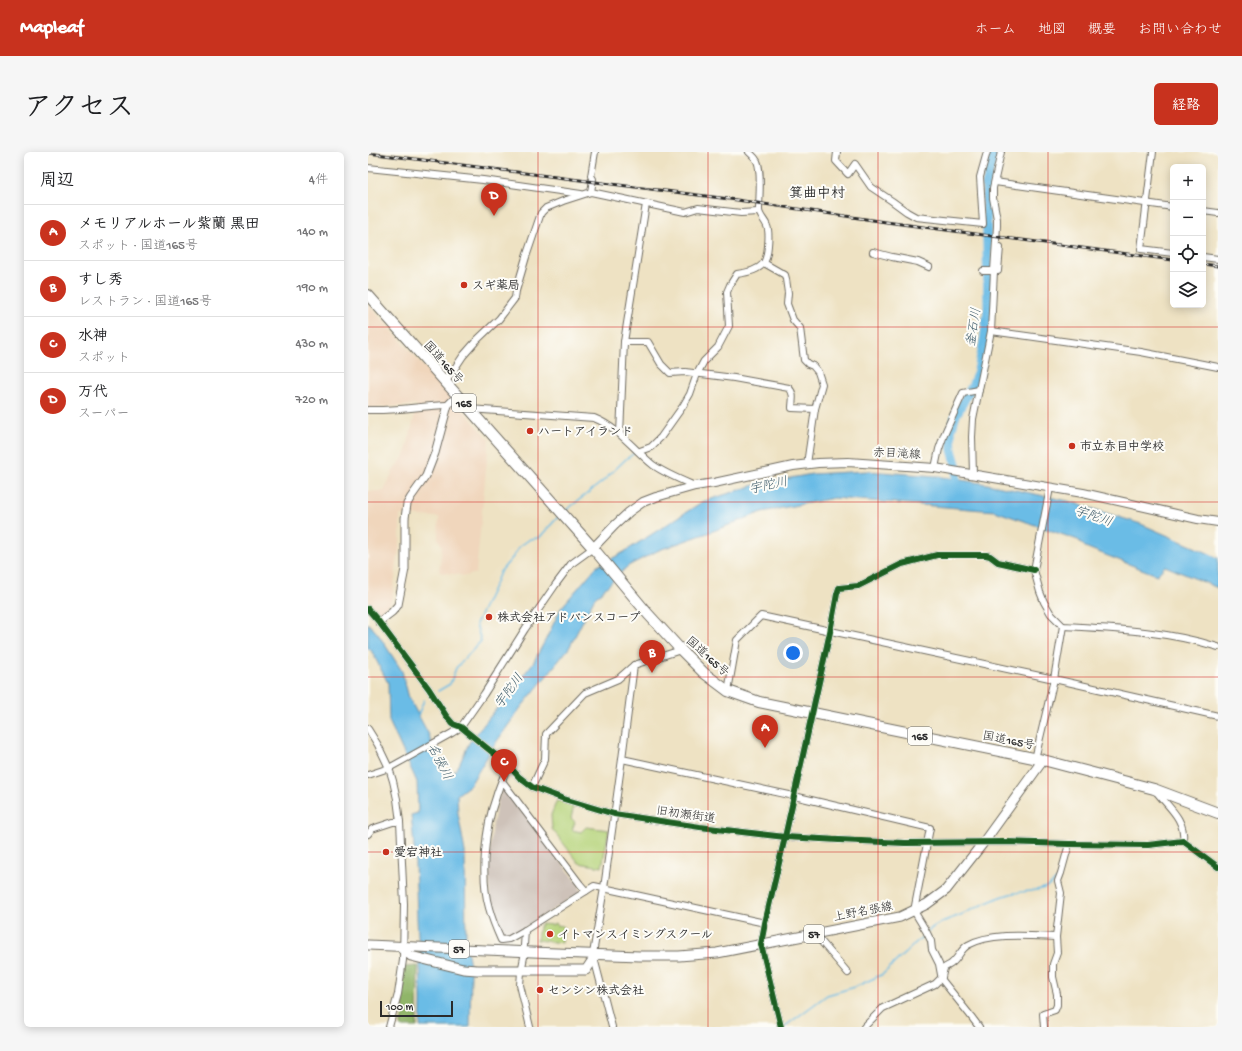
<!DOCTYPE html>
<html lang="ja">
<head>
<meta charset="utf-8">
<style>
  body { margin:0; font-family:"Gochi Hand","Klee One",sans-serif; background:#f6f6f6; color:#202124 }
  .controls { position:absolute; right:12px; top:12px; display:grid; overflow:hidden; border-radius:6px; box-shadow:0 2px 10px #0003 }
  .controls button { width:36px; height:36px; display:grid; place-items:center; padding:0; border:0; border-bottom:1px solid #e0e0e0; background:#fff; color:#202124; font:20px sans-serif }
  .scale { position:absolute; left:12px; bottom:10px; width:73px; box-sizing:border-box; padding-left:4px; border:2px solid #2b2b2b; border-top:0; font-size:11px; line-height:14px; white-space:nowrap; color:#2b2b2b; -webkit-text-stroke:3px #fdfcf7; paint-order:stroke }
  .you { position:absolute; left:425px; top:501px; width:14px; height:14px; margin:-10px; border:3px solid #fff; border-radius:50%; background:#1a73e8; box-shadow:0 0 0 6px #1a73e833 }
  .badge { display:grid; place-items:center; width:26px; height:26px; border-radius:50%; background:#c8321e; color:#fff; font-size:13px; font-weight:700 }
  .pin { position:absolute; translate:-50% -33px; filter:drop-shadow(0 1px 2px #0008) }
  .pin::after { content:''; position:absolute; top:21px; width:14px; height:12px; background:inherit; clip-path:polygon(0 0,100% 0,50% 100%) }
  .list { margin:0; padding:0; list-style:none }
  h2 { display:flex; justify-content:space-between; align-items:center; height:52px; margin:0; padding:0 16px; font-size:17px }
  h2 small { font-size:13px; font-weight:400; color:#757577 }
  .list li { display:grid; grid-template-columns:26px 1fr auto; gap:12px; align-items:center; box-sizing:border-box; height:56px; padding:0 16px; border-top:1px solid #e0e0e0 }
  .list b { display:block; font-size:15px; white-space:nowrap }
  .list p { margin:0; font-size:13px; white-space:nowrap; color:#757577 }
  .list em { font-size:13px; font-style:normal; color:#757577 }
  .icon { flex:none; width:22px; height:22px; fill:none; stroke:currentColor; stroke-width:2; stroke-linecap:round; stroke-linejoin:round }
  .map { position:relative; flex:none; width:850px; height:875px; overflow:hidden; border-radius:6px }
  header { display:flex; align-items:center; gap:24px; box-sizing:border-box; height:56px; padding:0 20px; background:#c8321e; color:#fff }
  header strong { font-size:19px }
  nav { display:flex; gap:22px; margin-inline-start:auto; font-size:14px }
  .intro { display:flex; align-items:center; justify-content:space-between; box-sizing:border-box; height:96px; padding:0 24px }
  h1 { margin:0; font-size:28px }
  .button { padding:10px 18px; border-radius:6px; background:#c8321e; color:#fff; font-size:14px; font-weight:700 }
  main { display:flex; gap:24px; padding:0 24px }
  aside { flex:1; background:#fff; border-radius:6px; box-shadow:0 2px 10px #0003 }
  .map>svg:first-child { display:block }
  .built { fill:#f0d6bc }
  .industrial { fill:#cec2b9 }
  .green { fill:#b5d379; stroke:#707f52 }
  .forest { fill:#90b569; stroke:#5e704a }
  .water { fill:#6abce6; stroke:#4a7488 }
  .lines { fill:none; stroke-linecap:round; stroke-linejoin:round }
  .stream { stroke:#6abce6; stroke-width:1.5 }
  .river { stroke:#6abce6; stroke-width:9 }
  .minor-casing { stroke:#6f6b60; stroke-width:8 }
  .tertiary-casing { stroke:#6f6b60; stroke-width:9 }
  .secondary-casing { stroke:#6f6b60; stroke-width:10 }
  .primary-casing { stroke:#6f6b60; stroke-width:11 }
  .trunk-casing { stroke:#6f6b60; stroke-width:12 }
  .minor { stroke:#fff; stroke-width:6 }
  .tertiary { stroke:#fff; stroke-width:7 }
  .secondary { stroke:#fff; stroke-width:8 }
  .primary { stroke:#fff; stroke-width:9 }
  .trunk { stroke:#fff; stroke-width:10 }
  .rail-casing { stroke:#2b2b2b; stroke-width:3 }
  .rail { stroke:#fdfcf7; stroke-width:1.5; stroke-dasharray:4.5; stroke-linecap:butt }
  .cycleway-casing { stroke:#fdfcf7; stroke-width:8 }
  .cycleway { stroke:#1b5e20; stroke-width:6 }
  .grid { fill:none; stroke:#d62828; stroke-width:1; stroke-opacity:0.55 }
  .poi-dot { fill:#c8321e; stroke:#fdfcf7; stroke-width:1.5 }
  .labels { text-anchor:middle; stroke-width:4; stroke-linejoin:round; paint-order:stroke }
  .shield { fill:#fdfcf7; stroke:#6a6a68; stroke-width:1 }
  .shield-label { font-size:11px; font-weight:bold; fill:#2b2b2b }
  .poi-label { font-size:12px; font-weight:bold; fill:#2b2b2b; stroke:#fdfcf7; text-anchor:start }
  .street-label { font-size:12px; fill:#2b2b2b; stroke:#fdfcf7 }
  .water-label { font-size:13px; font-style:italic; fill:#415e6c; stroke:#fdfcf7 }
  .quarter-label { font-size:14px; font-weight:bold; fill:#2b2b2b; stroke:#fdfcf7 }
</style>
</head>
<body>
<header>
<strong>Mapleaf</strong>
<nav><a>ホーム</a><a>地図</a><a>概要</a><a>お問い合わせ</a></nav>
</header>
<div class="intro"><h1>アクセス</h1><a class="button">経路</a></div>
<main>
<aside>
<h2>周辺<small>4件</small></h2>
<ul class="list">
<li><span class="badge">A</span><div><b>メモリアルホール紫蘭 黒田</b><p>スポット · 国道165号</p></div><em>140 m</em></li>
<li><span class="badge">B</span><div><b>すし秀</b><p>レストラン · 国道165号</p></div><em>190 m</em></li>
<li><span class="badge">C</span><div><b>水神</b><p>スポット</p></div><em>430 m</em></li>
<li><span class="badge">D</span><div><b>万代</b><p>スーパー</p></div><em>720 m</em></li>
</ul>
</aside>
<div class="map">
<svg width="850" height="875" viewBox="0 0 850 875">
  <rect width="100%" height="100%" fill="#fdfcf7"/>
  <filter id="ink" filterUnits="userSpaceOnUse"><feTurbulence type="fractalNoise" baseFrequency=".025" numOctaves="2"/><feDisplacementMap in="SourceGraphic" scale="8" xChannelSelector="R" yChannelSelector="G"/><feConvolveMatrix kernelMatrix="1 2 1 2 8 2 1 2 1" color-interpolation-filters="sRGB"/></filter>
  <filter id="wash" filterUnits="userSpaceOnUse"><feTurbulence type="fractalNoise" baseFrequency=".012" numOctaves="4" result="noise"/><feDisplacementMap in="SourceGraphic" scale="16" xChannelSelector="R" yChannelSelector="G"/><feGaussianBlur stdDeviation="0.9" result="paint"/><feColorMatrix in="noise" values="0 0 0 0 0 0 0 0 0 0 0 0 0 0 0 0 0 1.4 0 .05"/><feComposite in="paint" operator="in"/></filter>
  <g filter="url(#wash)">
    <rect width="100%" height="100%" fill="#eee2c3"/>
    <polygon class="built" points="0,152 121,287 108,421 98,424 71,420 74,394 70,387 71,365 32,363 32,391 24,446 21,453 11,463 0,451 0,339 16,339 25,319 34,307 39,296 49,253 0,256"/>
    <polygon class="industrial" points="135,634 211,733 213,740 140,786 136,783 122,747 121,726 121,705 125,671 130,648"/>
    <g class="green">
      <polygon points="189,648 206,654 203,666 207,670 204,678 213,680 218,675 241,678 234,715 211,711 184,677 183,663"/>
      <polygon points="186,771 188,772 188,773 195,774 194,791 169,788 171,775 172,775 173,772 185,773"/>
    </g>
    <polygon class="forest" points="50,814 49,875 32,875 35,863 35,815"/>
    <path class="water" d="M499,319L568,324L619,332L700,349L773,372L840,401L850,406V436L797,414L789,423L717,395L710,388L627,359L466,346L394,360L348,378L291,398L260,414L226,447L201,496L151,558L127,592L102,633L89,643L90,661L97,700L98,791L103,819L102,875H52C55,839 51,803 49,767C48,733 47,698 43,663L50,661L49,630L21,569L20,531L3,498L0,497V471L10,482L34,519L41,546L60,581L73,615L80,627L91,613L101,591L165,511L178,487L193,456L228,415L256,400L334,350L390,332L444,322Z"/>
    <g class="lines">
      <g class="stream">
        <polyline points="197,359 234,330 258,307 268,300"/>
        <polyline points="70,539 82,532 88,516 113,489 108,472 128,430 132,420 145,405 151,395 162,387 171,386 191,364"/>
        <polyline points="50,563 56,548"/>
        <path d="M560,779C569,771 579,768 590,764C607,757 623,747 642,742C657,738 677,741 688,728"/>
        <polyline points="416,875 459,843 487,835 515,822 557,782"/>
      </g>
      <polyline class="river" points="587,340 589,315 584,298 583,280 587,265 605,232 610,218 616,189 620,157 618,33 626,0"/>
    </g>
  </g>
  <g filter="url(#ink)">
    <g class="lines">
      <defs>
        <g id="minor">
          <polyline points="469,0 468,9 480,22 487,12 503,35 524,49 539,60 548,65 615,72 612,25 619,0"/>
          <polyline points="785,0 773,97 805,101"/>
          <polyline points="0,16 115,28 213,42"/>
          <polyline points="627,30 805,55"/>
          <polyline points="223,40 225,27 223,24 227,0"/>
          <polyline points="835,59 850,61"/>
          <polyline points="505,100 524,105 550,110 561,115"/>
          <polyline points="835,105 850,107"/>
          <polyline points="396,111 417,123 418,127 420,141 419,152 425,168 432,176 436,208 440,212 445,214 450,220 454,232 447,257 439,312"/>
          <polyline points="615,119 626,119 629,74 629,67 625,46 625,36 633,0"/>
          <polyline points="623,179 773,200 850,215"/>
          <path d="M256,190H280L293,212L302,221L317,220L366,226L421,236C427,242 424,249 424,256L447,257"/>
          <polyline points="77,231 95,204 109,188 131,167 147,146 148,139 158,105 173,61 178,56 195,49 223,40 317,60 330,56 373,61 390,60"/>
          <path d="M101,257L226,266C251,276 265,297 285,313C298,322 313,328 327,334"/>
          <path d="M0,258C27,259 53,254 80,253"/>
          <polyline points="252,282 256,190 278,52"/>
          <path d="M272,299L283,295L293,285L315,254L322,242L329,222L336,209L350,195L361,174L359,140L362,133L369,122C377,121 389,119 395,112C400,107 402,81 399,74C397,68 391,64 391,58C391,46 394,19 389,9C387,5 384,3 381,0"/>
          <polyline points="567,316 571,297 576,283 595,241 611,238"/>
          <polyline points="605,322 604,285 605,267 623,179 626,119 630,119 632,95"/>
          <path d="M682,336L666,418L672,440L676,450L683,462L695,474C747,477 800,479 850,495"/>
          <polyline points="0,457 11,470 61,537 79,565 85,572 93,575 140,613 151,625 164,635 196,647 246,662 332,675 417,685 471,688 537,691 638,690 701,692 780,693 815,689 850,715"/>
          <polyline points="360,539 369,488 393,464 686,527 850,564"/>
          <polyline points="0,577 10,593 21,616 25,629 29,647 32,670 36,752 35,808 30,842 21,875"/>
          <polyline points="254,607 426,644 562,676 546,759 558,779 563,789 564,798 571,812 574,828 602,863 611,875"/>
          <polyline points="667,607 686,527 695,474"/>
          <path d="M140,613C136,624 131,634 128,645C117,675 112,725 121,756C124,767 128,777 133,788L141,787L157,778L226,734L397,771"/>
          <polyline points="0,623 21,616 84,581 93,575 116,542 157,477 188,432 203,412 225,396"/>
          <polyline points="134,629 212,732 218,739"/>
          <polyline points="164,635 177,607 178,582 217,541 250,527 266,513 313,498"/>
          <path d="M787,638C799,654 818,667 815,689"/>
          <polyline points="0,682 4,677 25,670 32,670"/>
          <polyline points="446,781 480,821"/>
          <polyline points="156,794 157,778"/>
          <polyline points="156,805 153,820 152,833 162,875"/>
          <polyline points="244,875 225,802 236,736 254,607 266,513"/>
          <polyline points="413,875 393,792 397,771 417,685 462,480 469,442 471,436 490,434 534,412 569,403 618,403 622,404 630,410 666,418"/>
          <path d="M496,875L515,856L567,832L574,825L576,816C579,814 582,813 584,811C591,805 593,797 600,793C623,780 663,784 688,785"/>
          <polyline points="676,875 675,862 687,858 689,853 689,842 685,825 685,812 689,801 688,785 693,741 690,729 693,721 701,692"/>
        </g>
        <polyline id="tertiary" points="11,470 24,460 30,453 37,417 37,366 39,352 43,345 58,324 67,301 80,253 89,244"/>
        <polyline id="secondary" points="225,396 247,373 261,360 275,350 288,345 327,334 346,331 425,314 450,311 480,310 567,316 715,341 830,367 850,370"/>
        <g id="primary">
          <polyline points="0,793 188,801 272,804 311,804 349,801 532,765 559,752 578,738 615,691 675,608"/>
          <polyline points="35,798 43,804 95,817 109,818 218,818 226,806"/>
        </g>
        <polyline id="trunk" points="0,143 225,396 280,462 313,498 336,521 360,539 391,550 675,608 786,637 850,661"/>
      </defs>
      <use href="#minor" class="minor-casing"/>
      <use href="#tertiary" class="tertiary-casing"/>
      <use href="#secondary" class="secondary-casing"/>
      <use href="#primary" class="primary-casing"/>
      <use href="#trunk" class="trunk-casing"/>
      <use href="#minor" class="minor"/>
      <use href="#tertiary" class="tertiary"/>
      <use href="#secondary" class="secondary"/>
      <use href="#primary" class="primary"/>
      <use href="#trunk" class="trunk"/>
      <defs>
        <g id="rail">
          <polyline points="0,1 369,48 518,70 805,108"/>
          <polyline points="835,112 850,114"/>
        </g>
      </defs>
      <use href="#rail" class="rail-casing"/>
      <use href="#rail" class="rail"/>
      <defs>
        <g id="cycleway">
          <polyline points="0,457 11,470 61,537 79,565 85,572 93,575 140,613 151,625 164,635 196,647 246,662 332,675 417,685 471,688 537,691 638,690 701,692 780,693 815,689 850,715"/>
          <polyline points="413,875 393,792 397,771 417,685 462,480 469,442 471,436 490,434 534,412 569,403 618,403 622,404 630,410 666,418"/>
        </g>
      </defs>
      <use href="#cycleway" class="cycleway-casing"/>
      <use href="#cycleway" class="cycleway"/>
    </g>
  </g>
  <path class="grid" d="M170,0V875M340,0V875M510,0V875M680,0V875M0,175H850M0,350H850M0,525H850M0,700H850"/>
  <g class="poi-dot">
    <circle cx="96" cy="133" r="4"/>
    <circle cx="162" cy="279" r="4"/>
    <circle cx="704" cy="294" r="4"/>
    <circle cx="121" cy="465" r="4"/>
    <circle cx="18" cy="700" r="4"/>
    <circle cx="182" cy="782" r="4"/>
    <circle cx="172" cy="838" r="4"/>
  </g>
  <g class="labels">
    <g class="shield">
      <rect x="84" y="242" width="24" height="18" rx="3"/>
      <rect x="540" y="575" width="24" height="18" rx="3"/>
      <rect x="436" y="773" width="20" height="18" rx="3"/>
      <rect x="81" y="788" width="20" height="18" rx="3"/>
    </g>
    <g class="shield-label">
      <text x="96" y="255">165</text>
      <text x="552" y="588">165</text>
      <text x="446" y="786">57</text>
      <text x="91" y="801">57</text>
    </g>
    <g class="poi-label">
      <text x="104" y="137">スギ薬局</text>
      <text x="170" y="283">ハートアイランド</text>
      <text x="712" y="298">市立赤目中学校</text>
      <text x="129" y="469">株式会社アドバンスコープ</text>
      <text x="26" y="704">愛宕神社</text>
      <text x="190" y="786">イトマンスイミングスクール</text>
      <text x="180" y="842">センシン株式会社</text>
    </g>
    <g class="street-label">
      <text transform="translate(76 210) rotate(48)" y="4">国道165号</text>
      <text transform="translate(529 301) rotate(3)" y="4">赤目滝線</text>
      <text transform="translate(340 504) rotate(42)" y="4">国道165号</text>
      <text transform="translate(641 588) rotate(11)" y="4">国道165号</text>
      <text transform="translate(318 662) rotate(8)" y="4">旧初瀬街道</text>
      <text transform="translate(495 759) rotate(-11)" y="4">上野名張線</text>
    </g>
    <g class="water-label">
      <text transform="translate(604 175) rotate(-81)" y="5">釜石川</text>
      <text transform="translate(400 332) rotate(-12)" y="5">宇陀川</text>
      <text transform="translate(726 363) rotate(19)" y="5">宇陀川</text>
      <text transform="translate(140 538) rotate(-54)" y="5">宇陀川</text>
      <text transform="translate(73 609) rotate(63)" y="5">名張川</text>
    </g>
    <g class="quarter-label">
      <text x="449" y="45">箕曲中村</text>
    </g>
  </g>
</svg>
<div class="controls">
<button>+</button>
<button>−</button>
<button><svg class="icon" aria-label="locate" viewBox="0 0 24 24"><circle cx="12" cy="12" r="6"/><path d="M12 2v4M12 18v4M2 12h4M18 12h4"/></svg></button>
<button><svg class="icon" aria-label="layers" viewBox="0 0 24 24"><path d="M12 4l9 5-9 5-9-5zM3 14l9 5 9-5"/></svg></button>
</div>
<div class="scale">100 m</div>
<div class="you"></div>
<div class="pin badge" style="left:397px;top:596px">A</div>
<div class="pin badge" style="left:284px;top:521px">B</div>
<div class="pin badge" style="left:136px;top:630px">C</div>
<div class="pin badge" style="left:126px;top:64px">D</div>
</div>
</main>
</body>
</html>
